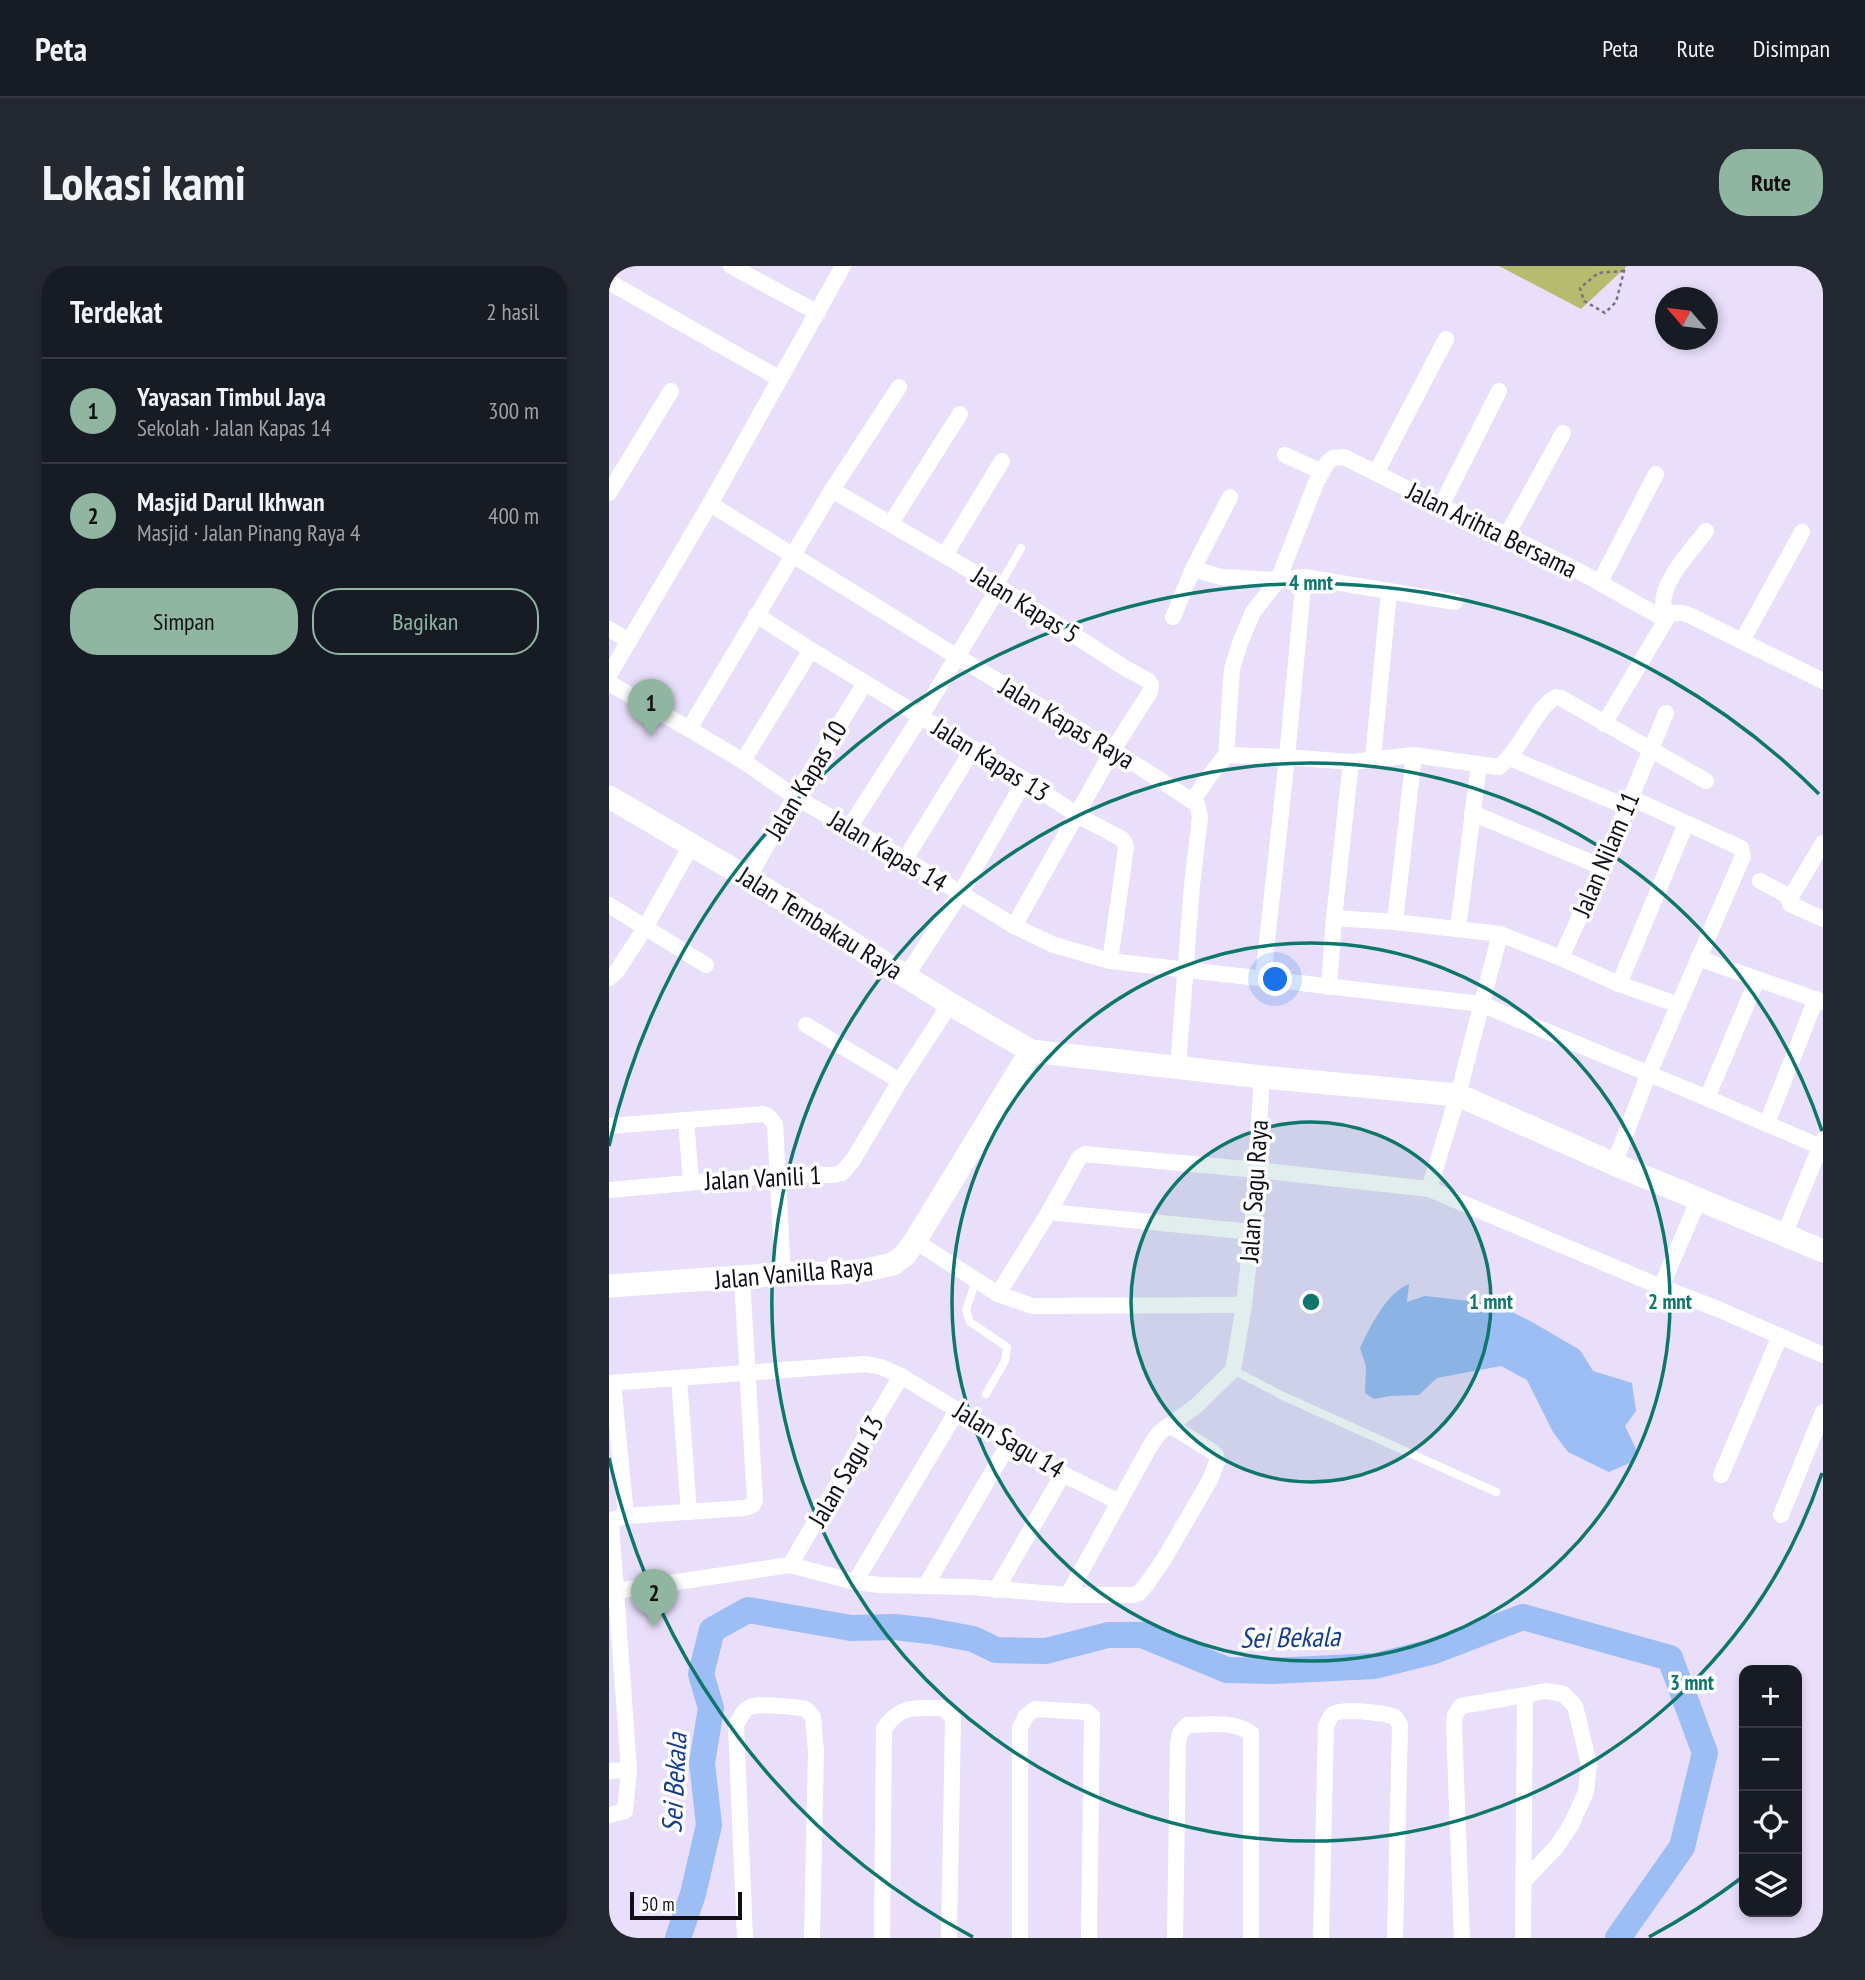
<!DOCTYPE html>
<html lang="id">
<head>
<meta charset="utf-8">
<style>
  body { margin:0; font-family:"PT Sans Narrow",sans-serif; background:#242831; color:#f1f3f6 }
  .controls { position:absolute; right:21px; bottom:21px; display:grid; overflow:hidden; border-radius:14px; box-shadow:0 4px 10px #0003 }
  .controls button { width:63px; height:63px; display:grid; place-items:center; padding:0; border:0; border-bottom:2px solid #363941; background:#171b24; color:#f1f3f6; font:35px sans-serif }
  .compass { position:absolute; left:1046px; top:21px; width:63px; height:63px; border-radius:50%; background:#171b24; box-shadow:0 4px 10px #0003; rotate:298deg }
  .scale { position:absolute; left:21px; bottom:18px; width:112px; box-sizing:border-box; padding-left:7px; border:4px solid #120e18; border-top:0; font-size:19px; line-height:24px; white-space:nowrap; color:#120e18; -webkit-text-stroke:5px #fff; paint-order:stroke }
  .you { position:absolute; left:667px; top:714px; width:24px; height:24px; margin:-18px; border:5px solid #fff; border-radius:50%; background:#1a73e8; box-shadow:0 0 0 10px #1a73e833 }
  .badge { display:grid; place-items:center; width:46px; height:46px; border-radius:50%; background:#90b6a2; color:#111; font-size:23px; font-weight:700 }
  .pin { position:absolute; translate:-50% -58px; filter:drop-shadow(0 2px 4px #0008) }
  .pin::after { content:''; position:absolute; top:37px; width:24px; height:21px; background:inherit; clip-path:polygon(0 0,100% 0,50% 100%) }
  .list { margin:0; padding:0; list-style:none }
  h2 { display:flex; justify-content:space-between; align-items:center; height:91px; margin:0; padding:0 28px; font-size:30px }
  h2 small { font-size:23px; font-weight:400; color:#9ea1a6 }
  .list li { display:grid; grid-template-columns:46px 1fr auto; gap:21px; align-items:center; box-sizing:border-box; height:105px; padding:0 28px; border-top:2px solid #363941 }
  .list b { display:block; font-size:26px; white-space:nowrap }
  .list p { margin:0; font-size:23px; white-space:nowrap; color:#9ea1a6 }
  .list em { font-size:23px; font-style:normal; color:#9ea1a6 }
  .actions { display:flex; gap:14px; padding:21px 28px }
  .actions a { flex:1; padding:16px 0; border:2px solid #90b6a2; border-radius:28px; text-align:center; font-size:24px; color:#90b6a2 }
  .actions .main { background:#90b6a2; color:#111 }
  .icon { flex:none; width:38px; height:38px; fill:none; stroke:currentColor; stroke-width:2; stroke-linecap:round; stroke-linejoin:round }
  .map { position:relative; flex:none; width:1214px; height:1672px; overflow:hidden; border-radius:28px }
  header { display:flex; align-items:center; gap:42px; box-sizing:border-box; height:98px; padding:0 35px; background:#171b24; border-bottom:2px solid #363941 }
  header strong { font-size:33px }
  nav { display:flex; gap:38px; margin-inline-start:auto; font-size:24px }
  .intro { display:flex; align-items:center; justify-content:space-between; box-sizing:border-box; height:168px; padding:0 42px }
  h1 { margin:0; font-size:49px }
  .button { padding:18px 32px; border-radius:28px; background:#90b6a2; color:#111; font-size:24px; font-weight:700 }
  main { display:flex; gap:42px; padding:0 42px }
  aside { flex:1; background:#171b24; border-radius:28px; box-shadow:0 4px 10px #0003 }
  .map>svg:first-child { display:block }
  .green { fill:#b7bb70 }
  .water { fill:#9dbdf5 }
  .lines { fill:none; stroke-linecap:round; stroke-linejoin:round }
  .river { stroke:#9dbdf5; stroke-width:26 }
  .path { stroke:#787184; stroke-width:2.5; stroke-dasharray:3.5 3.5; stroke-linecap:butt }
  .lane { stroke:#fff; stroke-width:8 }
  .street { stroke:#fff; stroke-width:16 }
  .secondary { stroke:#fff; stroke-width:23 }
  .ring { fill:none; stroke:#0f766e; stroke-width:3.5 }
  .labels { text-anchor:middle; stroke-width:7; stroke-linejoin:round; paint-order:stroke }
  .street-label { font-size:26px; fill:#120e18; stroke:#fff }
  .water-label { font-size:28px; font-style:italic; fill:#143d8c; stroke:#fff }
  .centre { fill:#0f766e; stroke:#fff; stroke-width:3.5 }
  .ring-label { font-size:21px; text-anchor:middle; font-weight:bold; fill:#0f766e; stroke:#fff; stroke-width:7; stroke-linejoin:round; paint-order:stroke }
</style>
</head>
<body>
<header>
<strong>Peta</strong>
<nav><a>Peta</a><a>Rute</a><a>Disimpan</a></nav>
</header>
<div class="intro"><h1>Lokasi kami</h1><a class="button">Rute</a></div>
<main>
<aside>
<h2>Terdekat<small>2 hasil</small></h2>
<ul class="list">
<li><span class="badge">1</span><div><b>Yayasan Timbul Jaya</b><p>Sekolah · Jalan Kapas 14</p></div><em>300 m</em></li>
<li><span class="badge">2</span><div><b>Masjid Darul Ikhwan</b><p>Masjid · Jalan Pinang Raya 4</p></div><em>400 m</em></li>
</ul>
<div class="actions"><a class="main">Simpan</a><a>Bagikan</a></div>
</aside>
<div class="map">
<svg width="1214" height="1672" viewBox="0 0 1214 1672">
  <rect width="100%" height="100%" fill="#e9dffb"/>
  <polygon class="green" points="890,0 1018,0 972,43"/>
  <path class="water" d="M800,1018L798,1036L816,1030L887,1038L923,1056L971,1084L984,1105L1023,1117L1027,1145L1016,1160L1027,1183L1023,1196L1000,1206L959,1186L944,1166L918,1114L892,1100L828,1112L810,1129L781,1130L765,1133L756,1127L757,1100L751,1082C761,1061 777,1027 800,1018Z"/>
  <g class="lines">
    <polyline class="river" points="69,1672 84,1628 100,1559 93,1497 102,1442 92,1408 103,1364 139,1344 242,1362 285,1361 321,1365 364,1373 387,1384 437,1385 499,1369 533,1369 618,1404 663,1405 766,1400 822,1386 914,1351 1061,1392 1096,1487 1073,1581 1009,1672"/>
    <polyline class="path" points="1015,5 989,7 971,22 975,35 996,47 1007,36 1015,5 1015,0"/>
    <g class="lane">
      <polyline points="390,321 412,282"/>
      <polyline points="367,1015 357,1044 361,1056 398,1081 396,1095 377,1128"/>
      <polyline points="624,1104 674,1130 887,1226"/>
    </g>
    <g class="street">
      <polyline points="122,0 209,47"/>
      <polyline points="0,16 171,113"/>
      <polyline points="676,189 713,206"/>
      <polyline points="767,207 837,73"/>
      <polyline points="223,224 390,321 516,402 540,415 542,420 541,426 504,484 405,660"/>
      <polyline points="0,227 62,125"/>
      <polyline points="101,238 347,390 504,484 588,538 591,551 583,619 569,801"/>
      <polyline points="832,240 890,125"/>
      <polyline points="282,257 351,148"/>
      <polyline points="898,269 954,167"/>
      <polyline points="336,289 393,195"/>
      <polyline points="584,303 612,311 669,314 695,311 846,336"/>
      <polyline points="991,316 1047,208"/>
      <path d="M1061,347L1054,340C1053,314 1082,285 1097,265"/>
      <polyline points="147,349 202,384 416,514 468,549 513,573 516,577 517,582 501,695"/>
      <polyline points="564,351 584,303 621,231"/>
      <polyline points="0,363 20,375 101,238 234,0"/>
      <polyline points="1133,375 1193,266"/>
      <polyline points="0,409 20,375"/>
      <polyline points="0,417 80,463 134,495 186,531 296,593 405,660 445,679 501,695 872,738 1098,832 1214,882"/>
      <polyline points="995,458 1061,347 1074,347 1082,350 1214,415"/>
      <polyline points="80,463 223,224 290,121"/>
      <polyline points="617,489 623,403 631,377 644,346 669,314 707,217 718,197 724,192 735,191 832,240 898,269 975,308 1057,354"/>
      <polyline points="764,492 780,325"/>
      <polyline points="901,492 1018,541"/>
      <polyline points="134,495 202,384"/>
      <path d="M584,534L602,508L617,489L678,491L742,496L805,489L890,501C911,485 928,440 947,431L952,432L1097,515"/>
      <polyline points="863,547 993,601"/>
      <polyline points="240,562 312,450 390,321"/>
      <polyline points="1214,577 1180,634 1181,638 1214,653"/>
      <polyline points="296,593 364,483"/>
      <polyline points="139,612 186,531 256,417"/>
      <polyline points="1151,615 1181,631"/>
      <polyline points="0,639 97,699"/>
      <polyline points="725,652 786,656 891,668 952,692 1010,718 1070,739"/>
      <polyline points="786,656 805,489"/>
      <polyline points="849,663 870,498"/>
      <polyline points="952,692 993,601 1057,447"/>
      <polyline points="1089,692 1214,736"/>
      <polyline points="297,710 351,628 416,514"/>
      <polyline points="0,712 8,705 36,662 83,578"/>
      <polyline points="654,713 678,491 695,311"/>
      <polyline points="1010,718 1077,558"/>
      <polyline points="720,721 725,652 742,496"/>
      <polyline points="197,759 291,815"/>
      <polyline points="1098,832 1148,714"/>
      <polyline points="77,854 82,916"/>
      <polyline points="1158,857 1207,733"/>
      <polyline points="0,860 154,848 159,850 166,858 174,1008"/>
      <polyline points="1005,898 1040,807 1134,590 1132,582 1022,532"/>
      <polyline points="820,923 849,829 891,668"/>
      <polyline points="0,924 168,909 224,909 233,907 244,894 291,815 341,738"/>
      <polyline points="440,946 643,966"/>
      <polyline points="1175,969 1214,874"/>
      <polyline points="306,975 389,1028 423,1040 635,1039"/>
      <polyline points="1052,1021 1090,933"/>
      <polyline points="389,1028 440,946 470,892 476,888 485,889 648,904 820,923 1052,1021 1109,1043 1214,1089"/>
      <polyline points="70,1112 80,1246"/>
      <polyline points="0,1117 256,1098 272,1101 292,1110 454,1208 510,1236"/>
      <polyline points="4,1117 17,1250"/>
      <polyline points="1112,1209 1171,1070"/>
      <polyline points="1172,1249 1214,1146"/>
      <polyline points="0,1255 17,1250 136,1242 144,1239 146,1235 133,1012"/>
      <polyline points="181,1299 292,1110"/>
      <polyline points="246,1316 349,1143"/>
      <polyline points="317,1319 401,1176"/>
      <polyline points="387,1324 454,1208"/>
      <polyline points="8,1325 181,1299 246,1316 270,1319 362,1321 459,1329 523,1329 530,1327 537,1319 555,1293 601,1214 608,1196 607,1189 601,1184 562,1160"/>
      <polyline points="459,1329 540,1182 550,1167 587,1140 624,1104 635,1039 643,966 653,811"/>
      <polyline points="0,1505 20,1504"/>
      <polyline points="0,1549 16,1545 20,1504 2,1255"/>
      <path d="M136,1672L127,1459C131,1452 134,1444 141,1441C150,1437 187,1441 197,1443L204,1451L207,1486L203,1672"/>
      <path d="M273,1672L275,1463C292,1437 308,1443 335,1442L344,1453L340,1672"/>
      <polyline points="411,1672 411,1462 417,1450 426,1443 478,1446 483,1450 480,1672"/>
      <path d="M566,1672L569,1477L571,1467L578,1459C600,1459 623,1454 642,1467V1672"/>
      <path d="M712,1672L717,1460C719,1456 720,1452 723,1449C731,1441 775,1447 786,1451L791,1459L786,1672"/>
      <polyline points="853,1672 845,1458 846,1449 852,1440 916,1429"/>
      <polyline points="914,1672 916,1429 937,1425 954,1428 966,1440 980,1498 977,1526 962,1559 948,1580 915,1615"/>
    </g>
    <g class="secondary">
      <polyline points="0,531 139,612 341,738 422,785 653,811 849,829 1005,898 1214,985"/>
      <polyline points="0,1020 174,1008 231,1007 257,1004 284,998 296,989 306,975 422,785"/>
    </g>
  </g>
  <circle cx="702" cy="1036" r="180" fill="#0f766e" fill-opacity=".12"/>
  <g class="ring">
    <circle cx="702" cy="1036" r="180"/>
    <circle cx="702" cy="1036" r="359"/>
    <path d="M1213 1207A539 539 0 1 1 1213 865"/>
    <path d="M1135 1610A719 719 0 0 1 1040 1671M364 1671A719 719 0 0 1 0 1192M0 880A719 719 0 0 1 1210 528"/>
  </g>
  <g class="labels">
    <g class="street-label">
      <text transform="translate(883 264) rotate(26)" y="9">Jalan Arihta Bersama</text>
      <text transform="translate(417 339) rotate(32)" y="9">Jalan Kapas 5</text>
      <text transform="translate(458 457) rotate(31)" y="9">Jalan Kapas Raya</text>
      <text transform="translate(382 494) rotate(32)" y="9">Jalan Kapas 13</text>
      <text transform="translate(197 514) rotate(-59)" y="9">Jalan Kapas 10</text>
      <text transform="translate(279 585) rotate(31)" y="9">Jalan Kapas 14</text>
      <text transform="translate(997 588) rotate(-67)" y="9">Jalan Nilam 11</text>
      <text transform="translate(211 657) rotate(32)" y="9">Jalan Tembakau Raya</text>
      <text transform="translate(154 912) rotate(-3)" y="9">Jalan Vanili 1</text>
      <text transform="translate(645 925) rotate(-86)" y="9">Jalan Sagu Raya</text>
      <text transform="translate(185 1007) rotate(-5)" y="9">Jalan Vanilla Raya</text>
      <text transform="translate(400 1174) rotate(31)" y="9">Jalan Sagu 14</text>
      <text transform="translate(237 1205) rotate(-60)" y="9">Jalan Sagu 13</text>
    </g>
    <g class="water-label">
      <text transform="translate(681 1371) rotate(-1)" y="10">Sei Bekala</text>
      <text transform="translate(65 1517) rotate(-87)" y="10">Sei Bekala</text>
    </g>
  </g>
  <circle cx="702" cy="1036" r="10" class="centre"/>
  <g class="ring-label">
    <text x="702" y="324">4 mnt</text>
    <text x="882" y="1043">1 mnt</text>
    <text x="1061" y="1043">2 mnt</text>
    <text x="1083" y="1424">3 mnt</text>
  </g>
</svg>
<div class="controls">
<button>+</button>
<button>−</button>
<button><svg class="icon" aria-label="locate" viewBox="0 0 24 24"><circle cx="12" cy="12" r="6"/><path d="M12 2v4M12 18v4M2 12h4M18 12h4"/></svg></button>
<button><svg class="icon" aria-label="layers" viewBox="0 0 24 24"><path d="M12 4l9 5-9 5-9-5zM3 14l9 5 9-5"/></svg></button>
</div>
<svg class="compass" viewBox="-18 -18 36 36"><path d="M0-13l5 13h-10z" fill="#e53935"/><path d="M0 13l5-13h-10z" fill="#9ea1a6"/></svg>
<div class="scale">50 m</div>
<div class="you"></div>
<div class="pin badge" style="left:42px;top:471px">1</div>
<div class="pin badge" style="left:45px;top:1361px">2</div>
</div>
</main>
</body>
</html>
